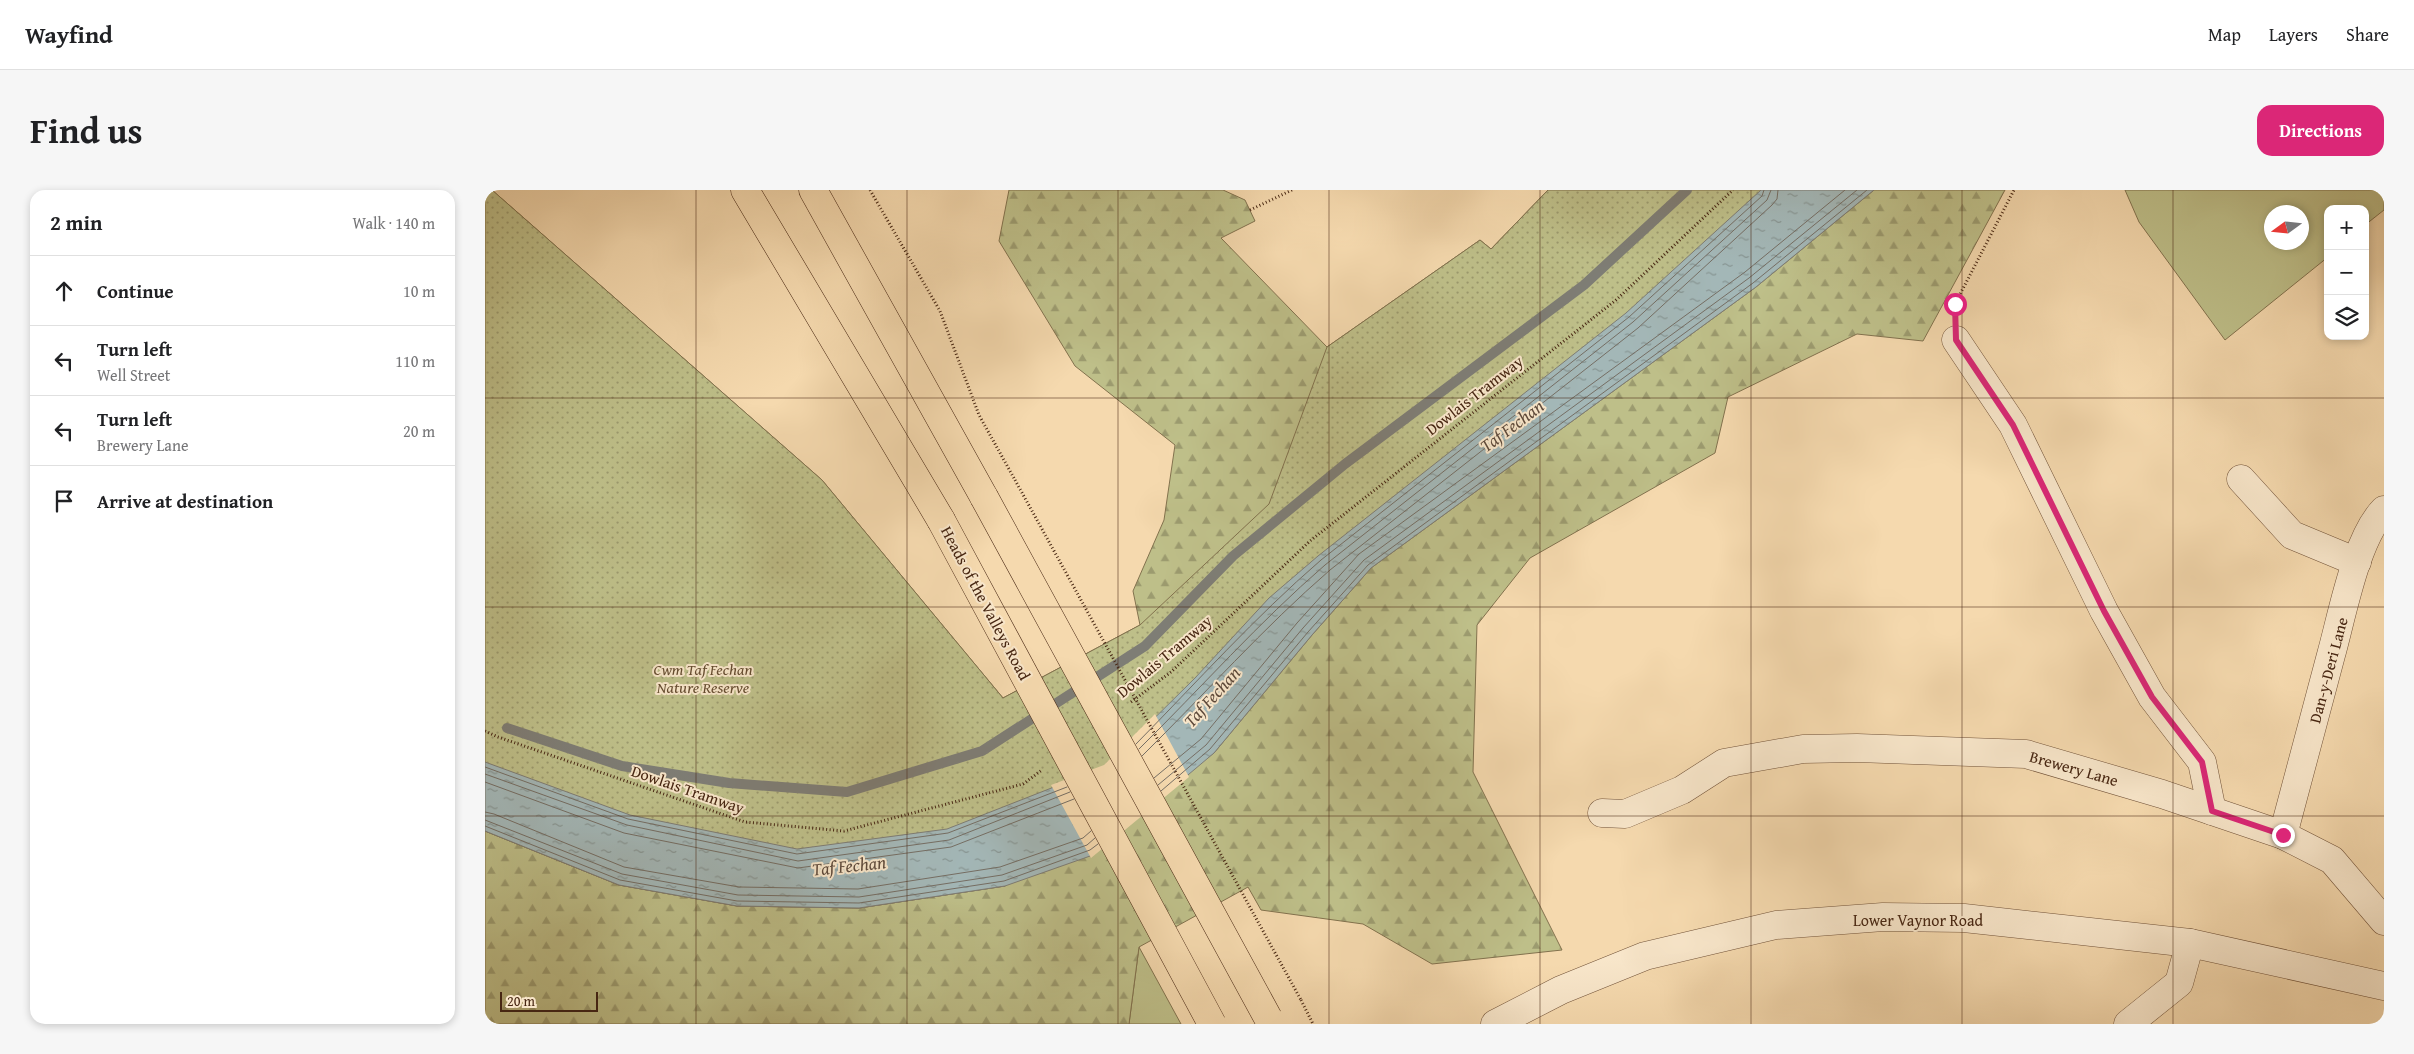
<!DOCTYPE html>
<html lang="en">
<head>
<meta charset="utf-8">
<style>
  body { margin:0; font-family:"Gentium Book Plus",serif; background:#f6f6f6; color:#202124 }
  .controls { position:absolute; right:15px; top:15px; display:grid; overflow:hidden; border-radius:10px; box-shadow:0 2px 8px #0003 }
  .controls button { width:45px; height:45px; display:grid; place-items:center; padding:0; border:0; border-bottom:1px solid #e0e0e0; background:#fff; color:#202124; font:25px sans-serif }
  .compass { position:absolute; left:1779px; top:15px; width:45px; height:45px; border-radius:50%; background:#fff; box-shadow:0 2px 8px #0003; rotate:255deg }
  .scale { position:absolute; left:15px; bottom:12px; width:98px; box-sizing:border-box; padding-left:5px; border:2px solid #472612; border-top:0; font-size:14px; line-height:18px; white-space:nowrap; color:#472612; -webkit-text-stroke:4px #f8e6ca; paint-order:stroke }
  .stop { position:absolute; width:15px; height:15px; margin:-11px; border:4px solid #db2777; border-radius:50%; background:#fff }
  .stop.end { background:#db2777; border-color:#fff; box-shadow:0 1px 5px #0008 }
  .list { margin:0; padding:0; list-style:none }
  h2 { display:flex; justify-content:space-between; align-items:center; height:65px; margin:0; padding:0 20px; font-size:21px }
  h2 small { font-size:16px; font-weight:400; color:#757577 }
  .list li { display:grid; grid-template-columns:32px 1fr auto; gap:15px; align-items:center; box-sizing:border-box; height:70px; padding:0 20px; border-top:1px solid #e0e0e0 }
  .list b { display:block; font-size:19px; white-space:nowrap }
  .list p { margin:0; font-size:16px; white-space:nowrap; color:#757577 }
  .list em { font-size:16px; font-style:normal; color:#757577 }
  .icon { flex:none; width:28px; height:28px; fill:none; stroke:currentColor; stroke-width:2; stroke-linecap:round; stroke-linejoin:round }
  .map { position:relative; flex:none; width:1899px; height:834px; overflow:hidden; border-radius:15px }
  header { display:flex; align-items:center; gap:30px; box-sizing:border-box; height:70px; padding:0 25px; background:#fff; border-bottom:1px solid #e0e0e0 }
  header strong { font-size:24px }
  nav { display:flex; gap:28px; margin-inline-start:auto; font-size:18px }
  .intro { display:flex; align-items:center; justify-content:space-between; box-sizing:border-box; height:120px; padding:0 30px }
  h1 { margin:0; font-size:35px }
  .button { padding:12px 22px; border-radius:15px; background:#db2777; color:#fff; font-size:18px; font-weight:700 }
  main { display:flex; gap:30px; padding:0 30px }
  aside { flex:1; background:#fff; border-radius:15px; box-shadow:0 2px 8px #0003 }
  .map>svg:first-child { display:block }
  .green { fill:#bebf89; stroke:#82724e; fill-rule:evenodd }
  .forest { fill:url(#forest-firs); stroke:#82724e }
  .park { fill:url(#park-dots); stroke:#82724e }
  .water { fill:url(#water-ripples); stroke:#7e7d75 }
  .pier { fill:#f5d9ae }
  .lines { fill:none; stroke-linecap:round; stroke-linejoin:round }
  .shore { stroke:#756e64; stroke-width:1 }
  .stream { stroke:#7e7d75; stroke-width:10 }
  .minor-casing { stroke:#725339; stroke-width:29 }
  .highway-casing { stroke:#472612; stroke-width:29 }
  .path { stroke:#472612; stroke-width:3; stroke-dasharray:1 2.5; stroke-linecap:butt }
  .minor { stroke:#f8e6ca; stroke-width:28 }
  .highway { stroke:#f5d9ae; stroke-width:28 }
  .highway-bridge-casing { stroke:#472612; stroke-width:29; stroke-linecap:butt }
  .path-bridge { stroke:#472612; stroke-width:3; stroke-dasharray:1 2.5; stroke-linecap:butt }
  .highway-bridge { stroke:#f5d9ae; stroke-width:28 }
  .route { stroke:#db2777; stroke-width:6 }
  .grid { fill:none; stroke:#472612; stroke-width:1; stroke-opacity:0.55 }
  .labels { text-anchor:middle; stroke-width:4; stroke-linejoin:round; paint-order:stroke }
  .street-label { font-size:16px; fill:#472612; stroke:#f8e6ca }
  .park-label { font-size:16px; font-style:italic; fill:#654c30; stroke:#f8e6ca }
  .water-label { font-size:18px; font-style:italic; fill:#5e4a3b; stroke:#f8e6ca }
</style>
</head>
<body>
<header>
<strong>Wayfind</strong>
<nav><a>Map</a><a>Layers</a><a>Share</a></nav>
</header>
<div class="intro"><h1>Find us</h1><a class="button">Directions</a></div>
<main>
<aside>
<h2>2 min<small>Walk · 140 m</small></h2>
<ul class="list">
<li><svg class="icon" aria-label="ahead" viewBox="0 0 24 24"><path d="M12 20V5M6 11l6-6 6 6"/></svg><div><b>Continue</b></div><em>10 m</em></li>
<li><svg class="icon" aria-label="left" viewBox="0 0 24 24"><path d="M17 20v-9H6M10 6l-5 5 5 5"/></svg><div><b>Turn left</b><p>Well Street</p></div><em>110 m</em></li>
<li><svg class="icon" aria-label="left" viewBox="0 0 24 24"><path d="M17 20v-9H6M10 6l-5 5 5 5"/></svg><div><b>Turn left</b><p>Brewery Lane</p></div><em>20 m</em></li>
<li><svg class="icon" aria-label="arrive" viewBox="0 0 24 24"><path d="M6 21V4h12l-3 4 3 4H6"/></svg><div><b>Arrive at destination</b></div></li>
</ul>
</aside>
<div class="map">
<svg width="1899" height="834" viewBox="0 0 1899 834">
  <defs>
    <pattern id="forest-firs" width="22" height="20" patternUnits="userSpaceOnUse" patternTransform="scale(1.25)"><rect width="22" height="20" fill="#bebf89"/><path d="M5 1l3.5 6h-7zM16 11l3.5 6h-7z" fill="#9c9b6f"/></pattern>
    <pattern id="park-dots" width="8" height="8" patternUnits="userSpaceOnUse" patternTransform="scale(1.25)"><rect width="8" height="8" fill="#bebf89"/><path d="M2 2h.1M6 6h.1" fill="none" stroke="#9c9b6f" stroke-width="1.8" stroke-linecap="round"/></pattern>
    <pattern id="water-ripples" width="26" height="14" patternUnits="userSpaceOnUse" patternTransform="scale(1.25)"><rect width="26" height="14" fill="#a3b7b7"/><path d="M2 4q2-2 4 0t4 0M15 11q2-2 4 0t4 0" fill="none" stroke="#879593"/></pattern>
  </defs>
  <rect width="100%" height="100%" fill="#f5d9ae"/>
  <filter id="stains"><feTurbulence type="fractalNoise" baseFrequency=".004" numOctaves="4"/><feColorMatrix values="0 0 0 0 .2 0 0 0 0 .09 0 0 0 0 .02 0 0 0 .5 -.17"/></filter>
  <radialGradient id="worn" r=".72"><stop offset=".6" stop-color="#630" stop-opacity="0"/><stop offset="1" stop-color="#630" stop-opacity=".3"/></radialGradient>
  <g class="green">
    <path d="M1640,0H1899V20L1880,35V19H1843V67L1740,150L1654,32ZM1816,22V52H1786V22Z"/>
    <polygon points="654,757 696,834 644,834"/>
  </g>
  <polygon class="forest" points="0,0 7,0 337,290 518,508 655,435 648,401 679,330 690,255 590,176 514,51 524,0 738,0 760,10 770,31 736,48 842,157 995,50 1006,59 1063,0 1520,0 1438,151 1372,144 1243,207 1230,263 1045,368 992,435 988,582 1077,760 947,774 878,734 776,720 763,697 654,757 644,834 0,834 0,641 134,695 252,716 374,718 520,696"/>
  <polygon class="park" points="0,0 7,0 337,290 518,508 655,435 784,314 842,157 995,50 1006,59 1063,0 1389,0 1271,97 886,378 827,445 729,563 520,696 374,718 252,716 134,695 0,641"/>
  <polygon class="water" points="1276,0 1389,0 1271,97 886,378 827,445 729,563 608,665 520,696 374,718 252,716 134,695 0,641 0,572 145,625 312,659 462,639 620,577 710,488 784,408 833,366 1141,123"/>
  <polygon class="pier" points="670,524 704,587 606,668 566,595 619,575"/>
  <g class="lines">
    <g class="shore">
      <path d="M651,554C712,492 770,427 836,370L1144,127L1277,6L1279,0"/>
      <path d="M654,559C716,498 774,432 840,375L1148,132L1282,10L1286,0"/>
      <path d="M657,566C720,504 778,438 845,380L1153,138L1287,15L1292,9L1293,0"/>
      <polyline points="0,577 143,629 312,664 463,643 582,597"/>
      <polyline points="0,584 142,635 313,671 464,650 585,602"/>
      <polyline points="669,588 716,549 812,433 874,364 1260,82 1360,0"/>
      <polyline points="0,592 139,643 313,678 466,657 589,609"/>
      <polyline points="673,595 721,555 818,438 879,370 1264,88 1372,0"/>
      <polyline points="676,601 725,559 823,442 883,375 1268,93 1382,0"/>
      <polyline points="0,622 9,624 139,677 254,697 373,699 515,677 598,648 606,641"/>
      <polyline points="0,630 137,684 253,705 374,707 517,685 602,655 610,648"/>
      <polyline points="0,636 135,690 252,711 374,713 519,691 605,660 613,654"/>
    </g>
    <polyline class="stream" points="22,538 137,576 244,593 362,602 497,561 660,456 748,366 860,274 1099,95 1202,0"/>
    <defs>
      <g id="minor">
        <polyline points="1471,150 1528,235 1619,421 1667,507 1717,572 1727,621"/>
        <polyline points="1756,289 1807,345 1872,372"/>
        <polyline points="1117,623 1140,624 1197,600 1239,573 1318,559 1372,558 1541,564 1677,604 1798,645 1847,670 1899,731"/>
        <path d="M1798,645C1814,585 1830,525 1846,465C1857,426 1871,348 1899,320"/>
        <polyline points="1010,834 1076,800 1160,766 1291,735 1398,727 1479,728 1705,753 1899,796"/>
        <polyline points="1643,834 1694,793 1705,753"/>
      </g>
      <g id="highway">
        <polyline points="260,0 456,330"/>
        <polyline points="328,0 499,307"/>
      </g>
    </defs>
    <use href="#minor" class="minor-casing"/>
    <use href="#highway" class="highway-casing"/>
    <g class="path">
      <polyline points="385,0 455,121 494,225 530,290"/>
      <polyline points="765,20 807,0"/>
      <polyline points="1470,120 1470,114 1529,0"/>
      <polyline points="646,512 686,482 825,351 1131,110 1248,0"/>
      <polyline points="0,541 13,547 260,632 359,641 538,594 557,580"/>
      <polyline points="816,810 828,834"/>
    </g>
    <use href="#minor" class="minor"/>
    <use href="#highway" class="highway"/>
    <defs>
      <g id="highway-bridge">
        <polyline points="499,307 783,828"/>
        <polyline points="456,330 727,834"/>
      </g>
    </defs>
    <use href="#highway-bridge" class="highway-bridge-casing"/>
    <polyline class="path-bridge" points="530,290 816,810"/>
    <use href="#highway-bridge" class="highway-bridge"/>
  </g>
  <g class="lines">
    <polyline class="route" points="1470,114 1471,150 1528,235 1619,421 1667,507 1717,572 1727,621 1798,645"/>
  </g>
  <path class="grid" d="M211,0V834M422,0V834M633,0V834M844,0V834M1055,0V834M1266,0V834M1477,0V834M1688,0V834M0,208H1899M0,417H1899M0,626H1899"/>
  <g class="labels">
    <g class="street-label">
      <text transform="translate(989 205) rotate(-38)" y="6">Dowlais Tramway</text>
      <text transform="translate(501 413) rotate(62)" y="6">Heads of the Valleys Road</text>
      <text transform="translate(679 466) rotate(-40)" y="6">Dowlais Tramway</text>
      <text transform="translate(1843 480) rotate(-75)" y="6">Dan-y-Deri Lane</text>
      <text transform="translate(1589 578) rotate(16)" y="6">Brewery Lane</text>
      <text transform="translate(203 599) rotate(19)" y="6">Dowlais Tramway</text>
      <text x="1433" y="736">Lower Vaynor Road</text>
    </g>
    <g class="park-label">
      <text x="218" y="485">Cwm Taf Fechan<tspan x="218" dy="18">Nature Reserve</tspan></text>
    </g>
    <g class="water-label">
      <text transform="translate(1027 236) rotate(-37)" y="6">Taf Fechan</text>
      <text transform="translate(727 507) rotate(-48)" y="6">Taf Fechan</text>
      <text transform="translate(364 676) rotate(-6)" y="6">Taf Fechan</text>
    </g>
  </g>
  <rect width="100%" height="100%" filter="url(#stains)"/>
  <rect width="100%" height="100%" fill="url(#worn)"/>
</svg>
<div class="controls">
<button>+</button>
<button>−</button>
<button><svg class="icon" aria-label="layers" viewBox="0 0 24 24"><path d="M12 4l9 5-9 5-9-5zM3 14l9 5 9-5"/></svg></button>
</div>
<svg class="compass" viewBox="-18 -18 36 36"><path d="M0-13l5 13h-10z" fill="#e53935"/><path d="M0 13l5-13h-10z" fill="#757577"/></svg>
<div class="scale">20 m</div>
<div class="stop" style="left:1470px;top:114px"></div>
<div class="stop end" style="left:1798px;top:645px"></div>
</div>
</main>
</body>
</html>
